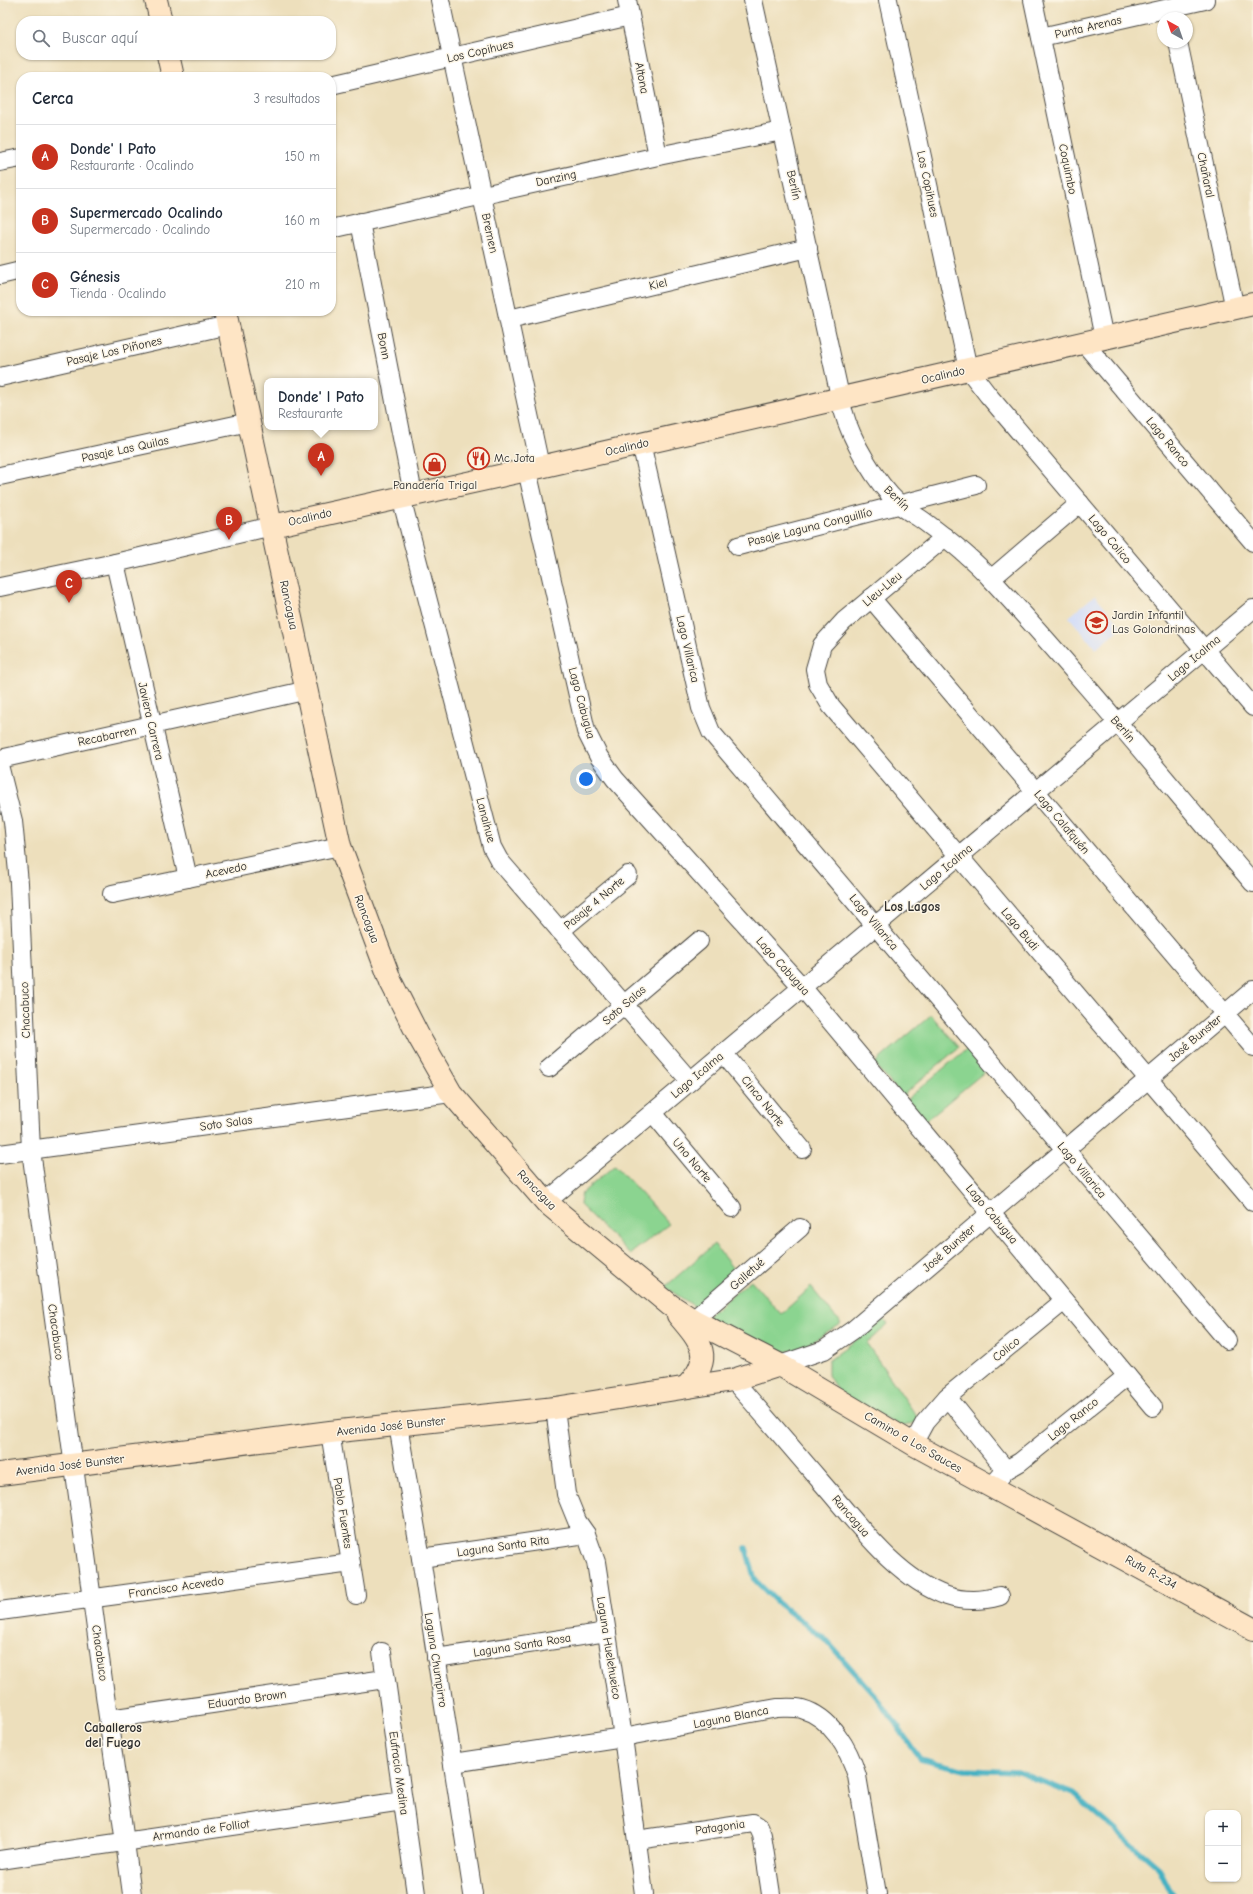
<!DOCTYPE html>
<html lang="es">
<head>
<meta charset="utf-8">
<style>
  body { margin:0; font-family:"Comic Neue",sans-serif; background:#f2f2f3; color:#1f2937 }
  .controls { position:absolute; right:12px; bottom:12px; display:grid; overflow:hidden; border-radius:8px; box-shadow:0 1px 3px #0004 }
  .controls button { width:36px; height:36px; display:grid; place-items:center; padding:0; border:0; border-bottom:1px solid #e0e1e3; background:#fff; color:#1f2937; font:20px sans-serif }
  .compass { position:absolute; left:1157px; top:12px; width:36px; height:36px; border-radius:50%; background:#fff; box-shadow:0 1px 3px #0004; rotate:320deg }
  .you { position:absolute; left:586px; top:779px; width:14px; height:14px; margin:-10px; border:3px solid #fff; border-radius:50%; background:#1a73e8; box-shadow:0 0 0 6px #1a73e833 }
  .badge { display:grid; place-items:center; width:26px; height:26px; border-radius:50%; background:#c8321e; color:#fff; font-size:13px; font-weight:700 }
  .pin { position:absolute; translate:-50% -33px; filter:drop-shadow(0 1px 2px #0008) }
  .pin::after { content:''; position:absolute; top:21px; width:14px; height:12px; background:inherit; clip-path:polygon(0 0,100% 0,50% 100%) }
  .popup { position:absolute; left:264px; top:378px; width:114px; height:52px; box-sizing:border-box; display:grid; place-content:center; border-radius:8px; background:#fff; filter:drop-shadow(0 1px 3px #0005); font-size:13px; white-space:nowrap; color:#747a83 }
  .popup b { font-size:15px; color:#1f2937 }
  .popup::after { content:''; position:absolute; left:50%; top:100%; margin-left:-8px; border:8px solid transparent; border-top-color:#fff }
  .list { margin:0; padding:0; list-style:none }
  h2 { display:flex; justify-content:space-between; align-items:center; height:52px; margin:0; padding:0 16px; font-size:17px }
  h2 small { font-size:13px; font-weight:400; color:#747a83 }
  .list li { display:grid; grid-template-columns:26px 1fr auto; gap:12px; align-items:center; box-sizing:border-box; height:64px; padding:0 16px; border-top:1px solid #e0e1e3 }
  .list b { display:block; font-size:15px; white-space:nowrap }
  .list p { margin:0; font-size:13px; white-space:nowrap; color:#747a83 }
  .list em { font-size:13px; font-style:normal; color:#747a83 }
  .icon { flex:none; width:22px; height:22px; fill:none; stroke:currentColor; stroke-width:2; stroke-linecap:round; stroke-linejoin:round }
  .map { position:relative; flex:none; width:1253px; height:1894px; overflow:hidden }
  .search { position:absolute; background:#fff; box-shadow:0 1px 3px #0004; left:16px; top:16px; width:320px; height:44px; display:flex; align-items:center; gap:10px; box-sizing:border-box; padding:0 14px; border-radius:16px; color:#747a83; font-size:15px }
  .panel { position:absolute; background:#fff; box-shadow:0 1px 3px #0004; left:16px; top:72px; width:320px; height:244px; border-radius:16px }
  .map>svg:first-child { display:block }
  .built { fill:#cedafa }
  .green { fill:#8bd490; stroke:#5b805e }
  .lines { fill:none; stroke-linecap:round; stroke-linejoin:round }
  .stream { stroke:#45b1c2; stroke-width:5.5 }
  .street-casing { stroke:#484641; stroke-width:20 }
  .secondary-casing { stroke:#484641; stroke-width:24 }
  .street { stroke:#fff; stroke-width:18 }
  .secondary { stroke:#fee5c5; stroke-width:22 }
  .labels { text-anchor:middle; stroke-width:3; stroke-linejoin:round; paint-order:stroke }
  .street-label { font-size:12px; fill:#2b2b2b; stroke:#fcf5e5 }
  .poi-label { font-size:12px; fill:#2b2b2b; stroke:#fcf5e5; text-anchor:start }
  .neighbourhood-label { font-size:13px; font-weight:bold; fill:#2b2b2b; stroke:#fcf5e5 }
</style>
</head>
<body>
<div class="map">
<svg width="1253" height="1894" viewBox="0 0 1253 1894">
  <rect width="100%" height="100%" fill="#fcf5e5"/>
  <filter id="ink" filterUnits="userSpaceOnUse"><feTurbulence type="fractalNoise" baseFrequency=".025" numOctaves="2"/><feDisplacementMap in="SourceGraphic" scale="8" xChannelSelector="R" yChannelSelector="G"/><feConvolveMatrix kernelMatrix="1 2 1 2 8 2 1 2 1" color-interpolation-filters="sRGB"/></filter>
  <filter id="wash" filterUnits="userSpaceOnUse"><feTurbulence type="fractalNoise" baseFrequency=".012" numOctaves="4" result="noise"/><feDisplacementMap in="SourceGraphic" scale="16" xChannelSelector="R" yChannelSelector="G"/><feGaussianBlur stdDeviation="0.9" result="paint"/><feColorMatrix in="noise" values="0 0 0 0 0 0 0 0 0 0 0 0 0 0 0 0 0 1.4 0 .05"/><feComposite in="paint" operator="in"/></filter>
  <g filter="url(#wash)">
    <rect width="100%" height="100%" fill="#eddfbc"/>
    <polygon class="built" points="1095,595 1122,627 1096,649 1069,617"/>
    <g class="green">
      <polygon points="931,1015 959,1047 902,1096 874,1064"/>
      <polygon points="969,1047 988,1069 925,1121 907,1099"/>
      <polygon points="615,1165 669,1224 630,1254 580,1205 581,1194"/>
      <polygon points="714,1244 737,1274 697,1308 665,1287"/>
      <polygon points="751,1280 781,1314 811,1287 841,1324 800,1350 771,1353 705,1318"/>
      <polygon points="884,1319 888,1324 867,1344 920,1421 901,1427 838,1392 828,1375 828,1361"/>
    </g>
    <g class="lines">
      <polyline class="stream" points="746,1548 755,1580 779,1604 825,1639 880,1701 920,1759 965,1770 1018,1772 1074,1794 1159,1868 1172,1894"/>
    </g>
  </g>
  <g filter="url(#ink)">
    <g class="lines">
      <defs>
        <g id="street">
          <polyline points="440,0 540,466"/>
          <polyline points="627,0 658,156"/>
          <path d="M753,0L843,410C851,440 876,483 899,504C907,511 917,516 925,522C948,539 973,559 992,580C1083,678 1167,782 1253,883"/>
          <polyline points="888,0 968,369 988,395 1253,707"/>
          <polyline points="1033,0 1104,338"/>
          <polyline points="1041,37 1205,0"/>
          <polyline points="1178,42 1235,309"/>
          <polyline points="331,85 630,16"/>
          <polyline points="0,162 21,158"/>
          <polyline points="360,222 413,494"/>
          <polyline points="331,229 658,156 782,131"/>
          <polyline points="0,275 21,270"/>
          <polyline points="509,319 808,248"/>
          <polyline points="1084,343 1253,542"/>
          <polyline points="0,377 228,325"/>
          <polyline points="641,443 701,708 711,732 1227,1340"/>
          <polyline points="527,470 586,731 599,757 615,779 802,987 1153,1407"/>
          <polyline points="0,476 249,422"/>
          <polyline points="401,497 492,847 499,860 690,1081"/>
          <polyline points="945,537 844,621 822,645 815,669 818,684 831,706 1253,1202"/>
          <polyline points="738,546 976,485"/>
          <polyline points="115,563 188,878"/>
          <polyline points="991,579 1080,503"/>
          <polyline points="0,587 115,563 272,526"/>
          <polyline points="871,598 1253,1047"/>
          <polyline points="0,759 308,690"/>
          <polyline points="0,769 13,821 19,883 31,1150 132,1894"/>
          <polyline points="112,894 340,846"/>
          <polyline points="560,931 628,875"/>
          <polyline points="723,1053 802,1149"/>
          <polyline points="549,1068 699,941"/>
          <polyline points="653,1113 732,1208"/>
          <polyline points="0,1154 451,1093"/>
          <polyline points="546,1202 1253,609"/>
          <polyline points="693,1320 800,1228"/>
          <polyline points="780,1365 824,1350 853,1330 1253,990"/>
          <path d="M733,1380C763,1414 793,1449 822,1483C857,1523 896,1578 947,1596C965,1602 982,1601 1000,1596"/>
          <polyline points="947,1397 1064,1301"/>
          <polyline points="555,1408 566,1494 577,1521 586,1534 596,1562 623,1737 644,1894"/>
          <polyline points="398,1425 421,1558 473,1894"/>
          <polyline points="330,1432 356,1595"/>
          <polyline points="913,1444 925,1422 947,1397 1006,1470"/>
          <polyline points="992,1486 1006,1470 1020,1462 1127,1376"/>
          <polyline points="421,1558 586,1534"/>
          <polyline points="0,1611 351,1563"/>
          <polyline points="382,1652 416,1894"/>
          <polyline points="436,1658 607,1632"/>
          <polyline points="109,1719 385,1679"/>
          <path d="M453,1763L623,1737L777,1708C785,1708 794,1707 802,1709C831,1717 849,1749 857,1776L877,1894"/>
          <polyline points="637,1840 753,1823 758,1826 762,1835 771,1894"/>
          <polyline points="0,1860 403,1801"/>
        </g>
        <g id="secondary">
          <polyline points="156,0 161,21"/>
          <polyline points="168,55 173,77"/>
          <polyline points="225,311 340,846 391,982 419,1037 451,1093 546,1202 670,1305 693,1320 780,1365 913,1444 1253,1629"/>
          <polyline points="272,526 527,470 1253,304"/>
          <path d="M678,1315C701,1342 715,1358 686,1387"/>
          <polyline points="0,1474 330,1432 555,1408 733,1380 780,1365"/>
        </g>
      </defs>
      <use href="#street" class="street-casing"/>
      <use href="#secondary" class="secondary-casing"/>
      <use href="#street" class="street"/>
      <use href="#secondary" class="secondary"/>
    </g>
  </g>
  <defs>
    <symbol id="restaurant-ring" viewBox="-11 -11 22 22"><circle r="9.5" fill="#fcf5e5" stroke="#c8321e" stroke-width="1.5"/><path d="M-5-6h1v4h1v-4h1v4h1v-4h1v5L-1.5 .5V6h-2V.5L-5-1ZM5-6V6H3V1.5H1.5Q1.5-4 5-6Z" fill="#c8321e"/></symbol>
    <symbol id="shop-ring" viewBox="-11 -11 22 22"><circle r="9.5" fill="#fcf5e5" stroke="#c8321e" stroke-width="1.5"/><path d="M-5-2.5h2.3a2.7 3.5 0 0 1 5.4 0H5L5.5 6h-11ZM-1.5-2.5h3a1.5 2.3 0 0 0-3 0Z" fill="#c8321e"/></symbol>
    <symbol id="school-ring" viewBox="-11 -11 22 22"><circle r="9.5" fill="#fcf5e5" stroke="#c8321e" stroke-width="1.5"/><path d="M0-5L7-2L0 1L-7-2ZM-4 1L0 2.5L4 1V4Q0 6-4 4Z" fill="#c8321e"/></symbol>
  </defs>
  <g fill-rule="evenodd">
    <use href="#restaurant-ring" x="466" y="446" width="25" height="25"/>
    <use href="#shop-ring" x="422" y="452" width="25" height="25"/>
    <use href="#school-ring" x="1084" y="610" width="25" height="25"/>
  </g>
  <g class="labels">
    <g class="street-label">
      <text transform="translate(1088 27) rotate(-13)" y="4">Punta Arenas</text>
      <text transform="translate(480 51) rotate(-13)" y="4">Los Copihues</text>
      <text transform="translate(642 78) rotate(79)" y="4">Altona</text>
      <text transform="translate(1068 169) rotate(78)" y="4">Coquimbo</text>
      <text transform="translate(1206 175) rotate(78)" y="4">Chañaral</text>
      <text transform="translate(556 178) rotate(-12)" y="4">Danzing</text>
      <text transform="translate(928 184) rotate(78)" y="4">Los Copihues</text>
      <text transform="translate(794 185) rotate(77)" y="4">Berlín</text>
      <text transform="translate(490 233) rotate(78)" y="4">Bremen</text>
      <text transform="translate(658 284) rotate(-13)" y="4">Kiel</text>
      <text transform="translate(384 346) rotate(79)" y="4">Bonn</text>
      <text transform="translate(114 351) rotate(-13)" y="4">Pasaje Los Piñones</text>
      <text transform="translate(943 375) rotate(-13)" y="4">Ocalindo</text>
      <text transform="translate(1168 442) rotate(50)" y="4">Lago Ranco</text>
      <text transform="translate(627 447) rotate(-13)" y="4">Ocalindo</text>
      <text transform="translate(125 449) rotate(-12)" y="4">Pasaje Las Quilas</text>
      <text transform="translate(897 498) rotate(44)" y="4">Berlín</text>
      <text transform="translate(310 517) rotate(-13)" y="4">Ocalindo</text>
      <text transform="translate(810 527) rotate(-14)" y="4">Pasaje Laguna Conguillío</text>
      <text transform="translate(1110 539) rotate(50)" y="4">Lago Colico</text>
      <text transform="translate(882 589) rotate(-40)" y="4">Lleu-Lleu</text>
      <text transform="translate(289 605) rotate(78)" y="4">Rancagua</text>
      <text transform="translate(688 649) rotate(77)" y="4">Lago Villarica</text>
      <text transform="translate(1194 658) rotate(-40)" y="4">Lago Icalma</text>
      <text transform="translate(582 703) rotate(75)" y="4">Lago Cabugua</text>
      <text transform="translate(151 721) rotate(77)" y="4">Javiera Carrera</text>
      <text transform="translate(1123 729) rotate(49)" y="4">Berlín</text>
      <text transform="translate(107 736) rotate(-12)" y="4">Recabarren</text>
      <text transform="translate(486 820) rotate(75)" y="4">Lanalhue</text>
      <text transform="translate(1062 822) rotate(50)" y="4">Lago Calafquén</text>
      <text transform="translate(946 867) rotate(-40)" y="4">Lago Icalma</text>
      <text transform="translate(226 870) rotate(-12)" y="4">Acevedo</text>
      <text transform="translate(594 903) rotate(-40)" y="4">Pasaje 4 Norte</text>
      <text transform="translate(367 919) rotate(69)" y="4">Rancagua</text>
      <text transform="translate(874 922) rotate(50)" y="4">Lago Villarica</text>
      <text transform="translate(1020 929) rotate(50)" y="4">Lago Budi</text>
      <text transform="translate(783 966) rotate(48)" y="4">Lago Cabugua</text>
      <text transform="translate(624 1005) rotate(-41)" y="4">Soto Salas</text>
      <text transform="translate(25 1010) rotate(-92)" y="4">Chacabuco</text>
      <text transform="translate(1195 1038) rotate(-40)" y="4">José Bunster</text>
      <text transform="translate(697 1075) rotate(-40)" y="4">Lago Icalma</text>
      <text transform="translate(763 1101) rotate(51)" y="4">Cinco Norte</text>
      <text transform="translate(226 1123) rotate(-8)" y="4">Soto Salas</text>
      <text transform="translate(692 1160) rotate(50)" y="4">Uno Norte</text>
      <text transform="translate(1082 1170) rotate(50)" y="4">Lago Villarica</text>
      <text transform="translate(537 1190) rotate(46)" y="4">Rancagua</text>
      <text transform="translate(992 1214) rotate(50)" y="4">Lago Cabugua</text>
      <text transform="translate(949 1248) rotate(-41)" y="4">José Bunster</text>
      <text transform="translate(747 1274) rotate(-41)" y="4">Galletué</text>
      <text transform="translate(56 1332) rotate(82)" y="4">Chacabuco</text>
      <text transform="translate(1006 1349) rotate(-39)" y="4">Colico</text>
      <text transform="translate(1073 1419) rotate(-39)" y="4">Lago Ranco</text>
      <text transform="translate(391 1426) rotate(-6)" y="4">Avenida José Bunster</text>
      <text transform="translate(913 1442) rotate(30)" y="4">Camino a Los Sauces</text>
      <text transform="translate(70 1465) rotate(-7)" y="4">Avenida José Bunster</text>
      <text transform="translate(343 1513) rotate(81)" y="4">Pablo Fuentes</text>
      <text transform="translate(851 1516) rotate(49)" y="4">Rancagua</text>
      <text transform="translate(503 1546) rotate(-8)" y="4">Laguna Santa Rita</text>
      <text transform="translate(1151 1572) rotate(29)" y="4">Ruta R-234</text>
      <text transform="translate(176 1587) rotate(-8)" y="4">Francisco Acevedo</text>
      <text transform="translate(522 1645) rotate(-9)" y="4">Laguna Santa Rosa</text>
      <text transform="translate(609 1648) rotate(81)" y="4">Laguna Huelehueico</text>
      <text transform="translate(100 1653) rotate(82)" y="4">Chacabuco</text>
      <text transform="translate(436 1660) rotate(81)" y="4">Laguna Chumpirro</text>
      <text transform="translate(247 1699) rotate(-8)" y="4">Eduardo Brown</text>
      <text transform="translate(731 1717) rotate(-11)" y="4">Laguna Blanca</text>
      <text transform="translate(399 1773) rotate(82)" y="4">Eufracio Medina</text>
      <text transform="translate(720 1827) rotate(-8)" y="4">Patagonia</text>
      <text transform="translate(201 1830) rotate(-8)" y="4">Armando de Folliot</text>
    </g>
    <g class="poi-label">
      <text x="494" y="462">Mc Jota</text>
      <text x="435" y="489" text-anchor="middle">Panadería Trigal</text>
      <text x="1112" y="619">Jardin Infantil<tspan x="1112" dy="14">Las Golondrinas</tspan></text>
    </g>
    <g class="neighbourhood-label">
      <text x="912" y="911">Los Lagos</text>
      <text x="113" y="1732">Caballeros<tspan x="113" dy="15">del Fuego</tspan></text>
    </g>
  </g>
</svg>
<div class="controls">
<button>+</button>
<button>−</button>
</div>
<svg class="compass" viewBox="-18 -18 36 36"><path d="M0-13l5 13h-10z" fill="#e53935"/><path d="M0 13l5-13h-10z" fill="#747a83"/></svg>
<div class="you"></div>
<div class="pin badge" style="left:321px;top:476px">A</div>
<div class="popup"><b>Donde' l Pato</b>Restaurante</div>
<div class="pin badge" style="left:229px;top:540px">B</div>
<div class="pin badge" style="left:69px;top:603px">C</div>
<div class="search"><svg class="icon" aria-label="search" viewBox="0 0 24 24"><circle cx="10" cy="10" r="6"/><path d="M15 15l6 6"/></svg>Buscar aquí</div>
<section class="panel">
<h2>Cerca<small>3 resultados</small></h2>
<ul class="list">
<li><span class="badge">A</span><div><b>Donde' l Pato</b><p>Restaurante · Ocalindo</p></div><em>150 m</em></li>
<li><span class="badge">B</span><div><b>Supermercado Ocalindo</b><p>Supermercado · Ocalindo</p></div><em>160 m</em></li>
<li><span class="badge">C</span><div><b>Génesis</b><p>Tienda · Ocalindo</p></div><em>210 m</em></li>
</ul>
</section>
</div>
</body>
</html>
